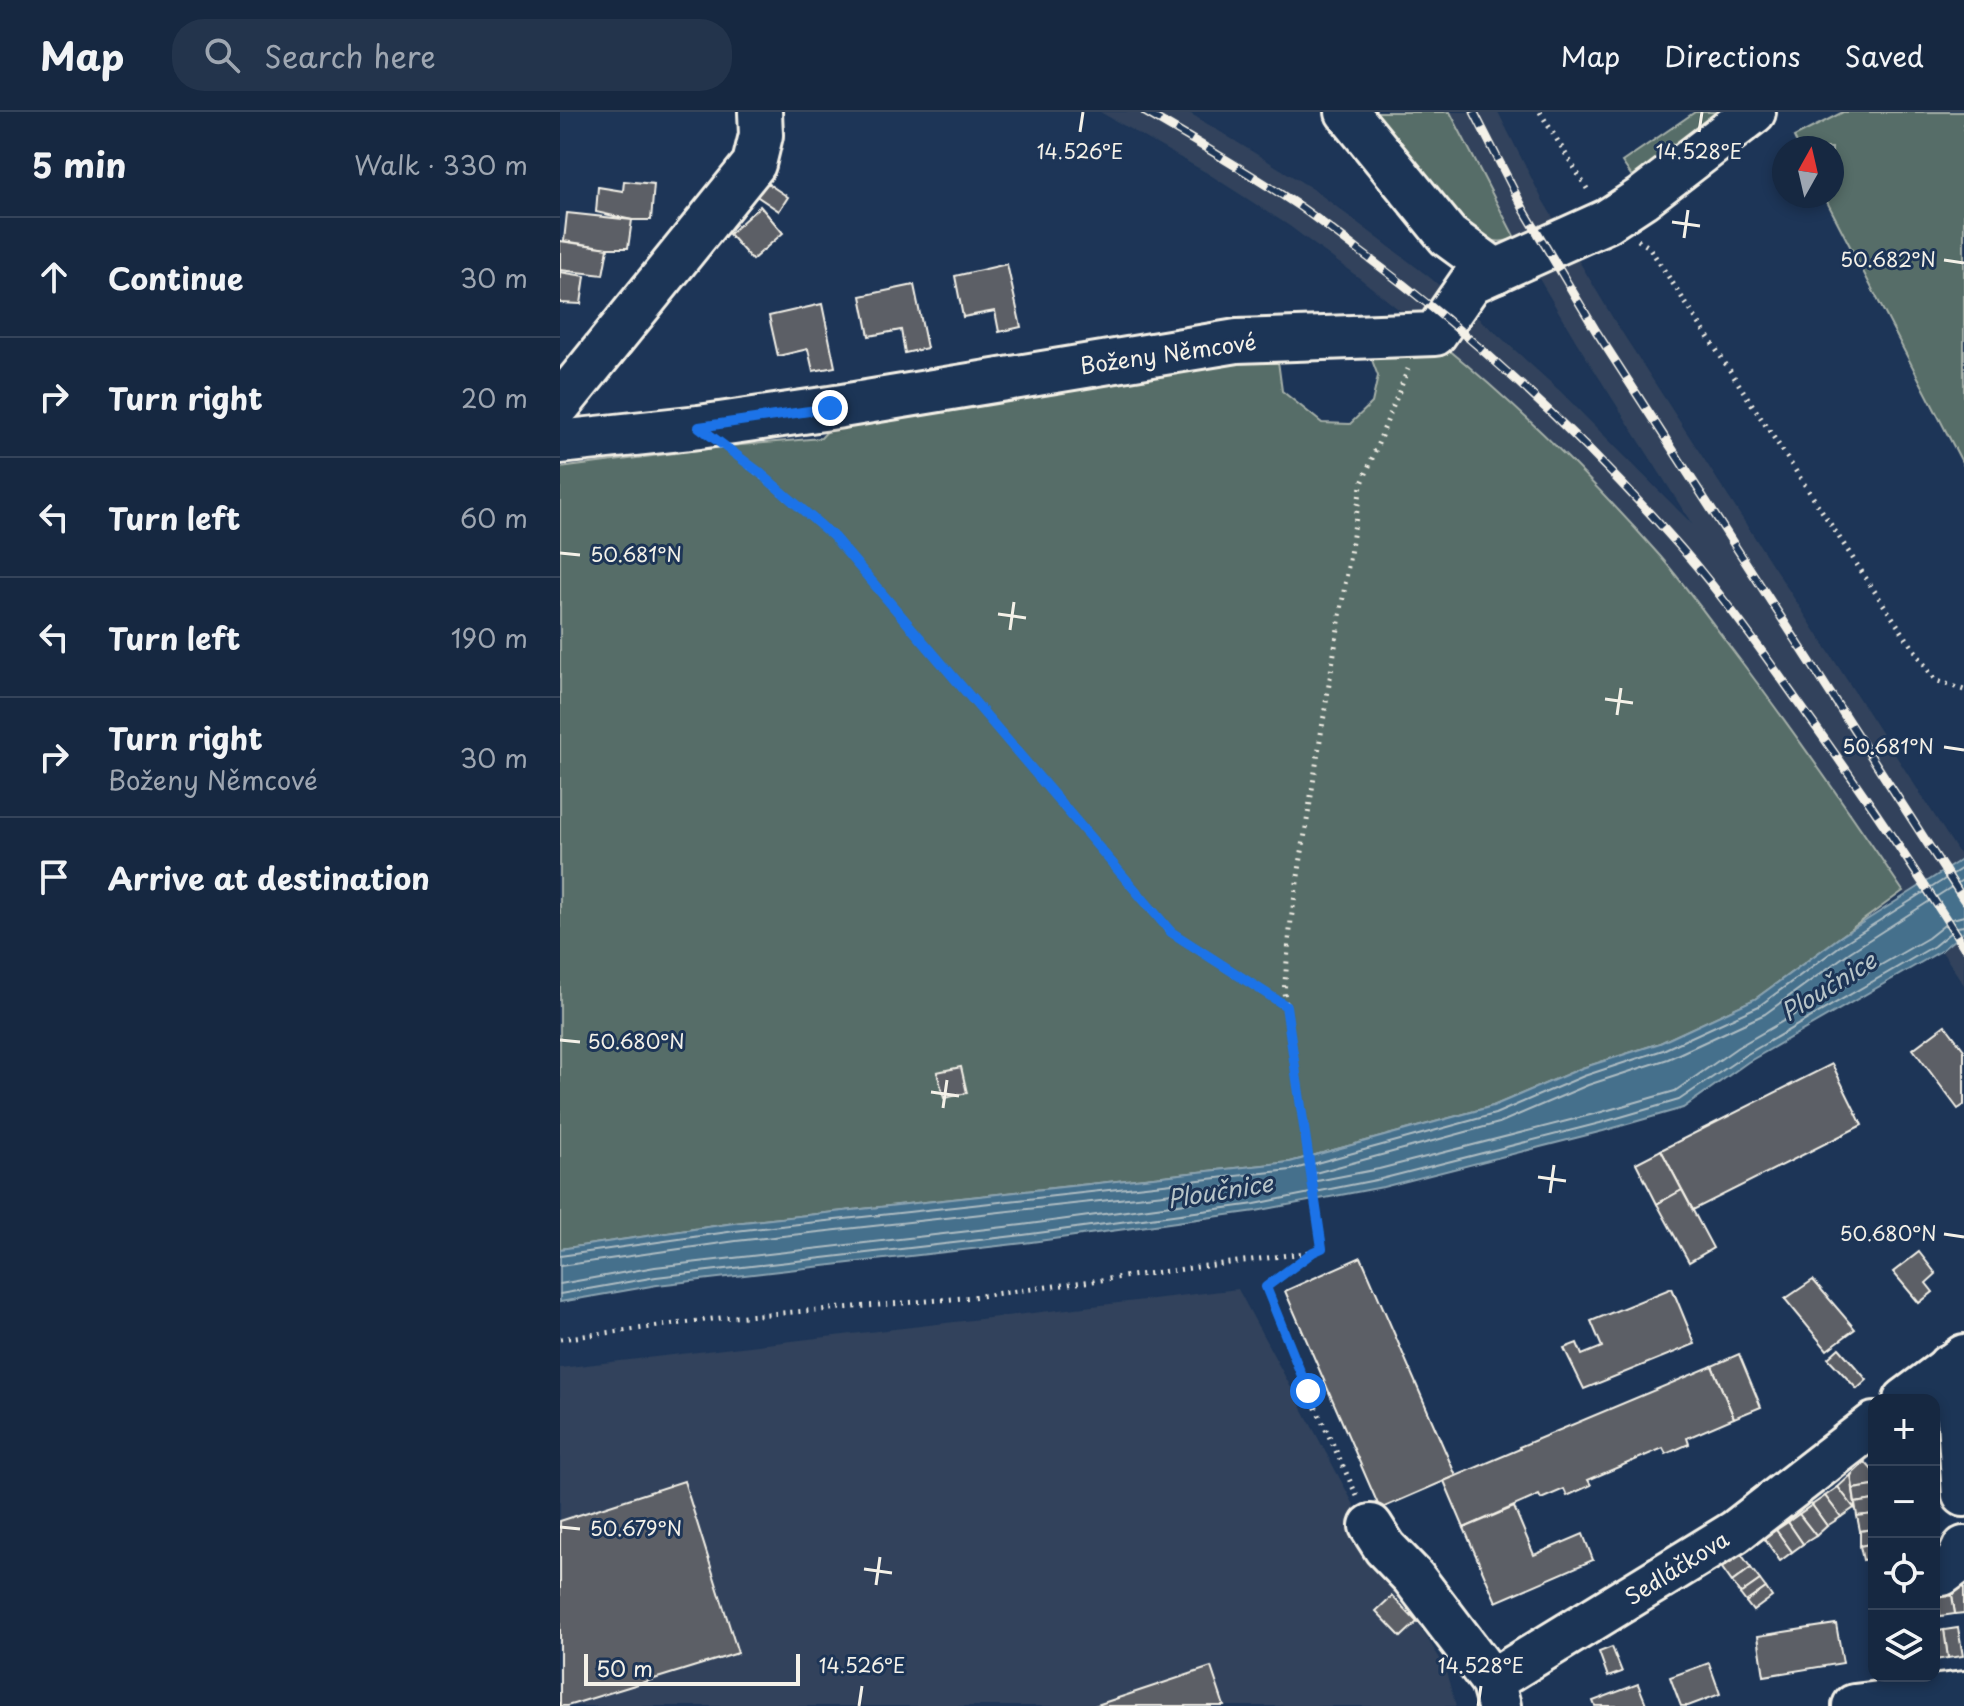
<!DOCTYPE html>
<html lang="en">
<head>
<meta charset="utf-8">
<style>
  body { margin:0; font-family:"Playpen Sans",sans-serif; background:#23344c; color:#f1f3f6 }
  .controls { position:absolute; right:24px; bottom:24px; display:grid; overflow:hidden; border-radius:16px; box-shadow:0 4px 12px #0003 }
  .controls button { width:72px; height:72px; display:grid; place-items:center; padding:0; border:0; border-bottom:2px solid #35445a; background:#162841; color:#f1f3f6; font:40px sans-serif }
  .compass { position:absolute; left:1212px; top:24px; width:72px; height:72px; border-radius:50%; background:#162841; box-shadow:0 4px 12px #0003; rotate:8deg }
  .scale { position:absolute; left:24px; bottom:20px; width:216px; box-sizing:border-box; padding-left:8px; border:4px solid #f4f1e8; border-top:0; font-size:22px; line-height:28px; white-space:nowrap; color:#f4f1e8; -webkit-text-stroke:6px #1d3557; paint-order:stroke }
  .stop { position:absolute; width:24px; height:24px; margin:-18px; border:6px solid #1a73e8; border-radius:50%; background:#fff }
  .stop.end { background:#1a73e8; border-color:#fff; box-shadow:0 2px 8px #0008 }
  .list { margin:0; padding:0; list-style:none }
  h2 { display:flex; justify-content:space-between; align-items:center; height:104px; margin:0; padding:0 32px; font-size:34px }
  h2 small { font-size:26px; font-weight:400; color:#9ea6b1 }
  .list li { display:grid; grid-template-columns:52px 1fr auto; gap:24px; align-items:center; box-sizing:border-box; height:120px; padding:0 32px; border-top:2px solid #35445a }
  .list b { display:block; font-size:30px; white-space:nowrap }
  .list p { margin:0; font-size:26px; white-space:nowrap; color:#9ea6b1 }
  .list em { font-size:26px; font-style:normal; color:#9ea6b1 }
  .icon { flex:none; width:44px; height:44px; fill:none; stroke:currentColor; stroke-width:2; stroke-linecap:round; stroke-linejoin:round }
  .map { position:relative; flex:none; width:1404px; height:1594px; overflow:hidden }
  header { display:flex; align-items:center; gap:48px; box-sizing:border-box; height:112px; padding:0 40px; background:#162841; border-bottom:2px solid #35445a }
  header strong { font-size:38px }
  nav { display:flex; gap:44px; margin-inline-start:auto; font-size:28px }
  .search { width:560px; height:72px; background:#23344c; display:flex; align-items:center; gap:20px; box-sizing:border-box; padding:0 28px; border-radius:32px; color:#9ea6b1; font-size:30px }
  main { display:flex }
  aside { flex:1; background:#162841 }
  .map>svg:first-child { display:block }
  .built { fill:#30425c }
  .green { fill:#566d68; stroke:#a5afa8; stroke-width:2 }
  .water { fill:#456f8c; stroke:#8ba3b1; stroke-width:2 }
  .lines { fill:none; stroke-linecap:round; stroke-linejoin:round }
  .shore { stroke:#aebdc3; stroke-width:2 }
  .building { fill:#5b5f66; stroke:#f4f1e8; stroke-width:2 }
  .minor-casing { stroke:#f4f1e8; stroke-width:48 }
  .path { stroke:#f4f1e8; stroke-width:5; stroke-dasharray:2 6; stroke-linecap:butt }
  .minor { stroke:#1d3557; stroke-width:42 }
  .rail-casing { stroke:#f4f1e8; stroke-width:9 }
  .rail { stroke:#1d3557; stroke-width:6; stroke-dasharray:18; stroke-linecap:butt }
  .route { stroke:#1a73e8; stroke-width:10 }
  .ticks { fill:none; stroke:#f4f1e8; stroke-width:3 }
  .labels { text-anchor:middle; stroke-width:6; stroke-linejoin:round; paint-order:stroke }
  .street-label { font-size:22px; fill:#f4f1e8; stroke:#1d3557 }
  .water-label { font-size:24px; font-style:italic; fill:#b7c4c8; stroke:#1d3557 }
  .ticks-label { font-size:20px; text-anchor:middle; fill:#f4f1e8; stroke:#1d3557; stroke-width:6; stroke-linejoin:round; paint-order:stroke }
</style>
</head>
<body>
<header>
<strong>Map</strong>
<div class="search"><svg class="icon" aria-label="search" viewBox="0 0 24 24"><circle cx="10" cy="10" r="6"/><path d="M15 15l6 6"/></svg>Search here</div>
<nav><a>Map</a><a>Directions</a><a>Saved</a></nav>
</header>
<main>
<aside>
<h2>5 min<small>Walk · 330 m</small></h2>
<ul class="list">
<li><svg class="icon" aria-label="ahead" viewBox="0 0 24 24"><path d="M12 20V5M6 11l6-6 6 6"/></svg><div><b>Continue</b></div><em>30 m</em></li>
<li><svg class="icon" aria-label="right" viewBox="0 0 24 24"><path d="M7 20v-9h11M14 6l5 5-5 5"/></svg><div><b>Turn right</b></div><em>20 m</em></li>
<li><svg class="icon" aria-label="left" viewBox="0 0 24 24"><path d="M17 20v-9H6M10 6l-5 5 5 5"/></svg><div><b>Turn left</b></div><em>60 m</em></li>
<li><svg class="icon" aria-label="left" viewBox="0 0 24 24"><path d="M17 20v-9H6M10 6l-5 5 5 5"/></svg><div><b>Turn left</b></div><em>190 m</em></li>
<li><svg class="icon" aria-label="right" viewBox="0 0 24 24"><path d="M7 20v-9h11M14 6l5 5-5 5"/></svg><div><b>Turn right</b><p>Boženy Němcové</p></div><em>30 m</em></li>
<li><svg class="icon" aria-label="arrive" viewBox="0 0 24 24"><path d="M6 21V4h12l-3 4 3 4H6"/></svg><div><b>Arrive at destination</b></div></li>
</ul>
</aside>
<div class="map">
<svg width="1404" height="1594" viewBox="0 0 1404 1594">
  <rect width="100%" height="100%" fill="#1d3557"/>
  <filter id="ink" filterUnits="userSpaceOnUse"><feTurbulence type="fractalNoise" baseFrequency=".0125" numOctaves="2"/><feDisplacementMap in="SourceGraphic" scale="16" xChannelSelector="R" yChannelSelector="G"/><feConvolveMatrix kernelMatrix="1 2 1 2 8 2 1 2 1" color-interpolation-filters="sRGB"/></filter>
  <g filter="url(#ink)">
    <g class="built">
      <polygon points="540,0 628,0 753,77 868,164 936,221 1000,279 1132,412 1017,231 955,126 890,0 938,0 982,87 1054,208 1404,749 1404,873 1280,685 1199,572 1101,445 1029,369 970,310 908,253 802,168 728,113 647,61"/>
      <polygon points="678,1177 857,1510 884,1553 896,1594 0,1594 0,1256"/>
    </g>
    <g class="green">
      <path d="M797,0H890L955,126C939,134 922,126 906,121Z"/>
      <polygon points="1135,0 1172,0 1078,73 1062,50"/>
      <polygon points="1283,0 1404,0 1404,354 1264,84 1272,84 1272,36 1239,36 1234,25"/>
      <path d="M882,232C960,296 1033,368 1100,444C1125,473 1148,505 1171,536C1231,615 1288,697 1343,779L1195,887L1100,931L1022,956L933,994L730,1050L174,1111L0,1137V356L169,334L261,326L274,312L483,283L495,267L704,238L718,249L722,279L762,311L790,312L812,291L818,264L807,235Z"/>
    </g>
    <polygon class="water" points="1404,746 1404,820 1379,840 1188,950 1123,996 1043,1019 823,1075 696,1099 464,1131 97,1173 0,1190 0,1137 174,1111 730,1050 933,994 1022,956 1100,931 1195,887 1280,825"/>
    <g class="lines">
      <g class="shore">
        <polyline points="1404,767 1290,840 1205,902 1108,947 1028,973 939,1011 755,1061 753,1067 757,1069 819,1057 1038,1001 1115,979 1178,935 1368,826 1392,807 1404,804"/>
        <polyline points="0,1144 175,1119 731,1058 935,1002 1024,964 1103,938 1199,894 1284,831 1404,755"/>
        <polyline points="0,1154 176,1129 713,1070 718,1073 715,1077 693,1082 462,1113 95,1155 0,1172"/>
        <polyline points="0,1182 96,1165 463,1123 695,1092 821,1067 1040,1011 1119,988 1184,944 1374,834 1397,815 1404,814"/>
      </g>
    </g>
    <g class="building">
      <polygon points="64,69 94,72 91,108 72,108 36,100 38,75 63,79"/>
      <polygon points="204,69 228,85 219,99 195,83"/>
      <polygon points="200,94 223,121 192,148 169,122"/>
      <polygon points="7,101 72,108 68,136 48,136 4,129"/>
      <polygon points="0,129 48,136 43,163 0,158"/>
      <polygon points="447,152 461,215 439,220 435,199 403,205 395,164"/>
      <polygon points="0,160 25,164 21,192 0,191"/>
      <polygon points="354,173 367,236 345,241 341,218 309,224 301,184"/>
      <polygon points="262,192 275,255 253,259 248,237 218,244 209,204"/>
      <polygon points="1385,913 1404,938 1404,993 1398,997 1353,937"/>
      <polygon points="1272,952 1302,1013 1133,1098 1101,1038"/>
      <polygon points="401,955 407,981 384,986 377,960"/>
      <polygon points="1101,1038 1122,1078 1097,1092 1076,1051"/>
      <polygon points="1122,1078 1153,1136 1129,1150 1097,1092"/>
      <polygon points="1359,1140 1376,1162 1366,1171 1373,1180 1359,1191 1333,1160"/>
      <polygon points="801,1145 896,1364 820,1397 725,1179"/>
      <polygon points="1253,1168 1295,1217 1267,1238 1225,1187"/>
      <polygon points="1112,1176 1135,1232 1024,1277 1004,1236 1017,1231 1022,1243 1042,1235 1031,1209"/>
      <polygon points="1279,1236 1307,1268 1297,1277 1268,1246"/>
      <polygon points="1179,1242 1201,1295 1174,1306 1152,1254"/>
      <polygon points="1152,1254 1174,1306 1127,1326 1129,1332 1106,1342 1103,1336 1028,1368 1031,1373 1007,1384 1004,1377 981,1387 979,1383 904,1416 884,1369 960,1337 959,1335"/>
      <polygon points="1305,1350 1314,1360 1314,1374 1293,1377 1291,1363"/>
      <polygon points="1291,1363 1295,1391 1294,1396 1278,1375"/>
      <polygon points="124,1369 178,1541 7,1594 0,1594 0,1409"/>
      <polygon points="1314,1374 1314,1388 1295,1391 1293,1377"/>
      <polygon points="1278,1375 1294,1396 1281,1405 1265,1384"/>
      <polygon points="1265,1384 1281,1405 1267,1414 1252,1393"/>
      <polygon points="1314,1388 1314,1402 1297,1404 1295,1391"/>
      <polygon points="1252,1393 1267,1414 1256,1424 1239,1402"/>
      <polygon points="954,1395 974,1443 1023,1422 1033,1448 936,1490 904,1416"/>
      <polygon points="1239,1402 1256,1424 1243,1432 1228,1410"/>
      <polygon points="1314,1402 1314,1417 1300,1419 1297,1404"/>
      <polygon points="1228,1410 1243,1432 1232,1440 1216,1418"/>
      <polygon points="1314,1417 1314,1431 1300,1434 1300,1419"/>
      <polygon points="1216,1418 1232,1440 1220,1449 1204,1426"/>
      <polygon points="1314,1431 1314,1446 1303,1448 1300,1434"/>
      <polygon points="1181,1442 1191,1456 1172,1470 1162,1456"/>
      <polygon points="1191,1456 1200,1468 1180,1482 1172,1470"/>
      <polygon points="1200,1468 1206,1476 1186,1490 1180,1482"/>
      <polygon points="1404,1474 1404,1501 1395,1502 1391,1477"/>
      <polygon points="1206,1476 1212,1485 1193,1499 1186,1490"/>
      <polygon points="1391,1477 1395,1502 1380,1504 1377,1479"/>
      <polygon points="832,1484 857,1510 841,1525 816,1499"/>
      <polygon points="1276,1512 1283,1551 1204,1564 1198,1524"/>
      <polygon points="1398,1516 1403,1544 1388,1546 1384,1518"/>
      <polygon points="1384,1518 1388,1546 1374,1548 1374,1520"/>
      <polygon points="1052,1535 1062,1560 1048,1565 1039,1540"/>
      <polygon points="1149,1551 1160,1582 1128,1594 1121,1594 1110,1565"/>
      <polygon points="651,1555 664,1594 534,1594"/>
      <polygon points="1078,1572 1086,1592 1080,1594 1035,1594 1033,1589"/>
    </g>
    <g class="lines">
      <defs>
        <g id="minor">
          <polyline points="787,0 888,124 936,159"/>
          <polyline points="0,292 194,52 201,23 200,0"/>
          <polyline points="0,330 139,315 270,296 677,229 875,222 911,170 1047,109 1082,86 1194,0"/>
          <polyline points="1389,1254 1399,1309 1404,1383"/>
          <polyline points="1345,1288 1404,1244"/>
          <polyline points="811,1414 825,1436 853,1465 932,1569 939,1594"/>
          <polyline points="1374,1461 1382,1462 1397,1451 1404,1436"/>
          <polyline points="932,1569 1175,1420 1314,1312"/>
          <polyline points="1294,1594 1404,1581"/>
        </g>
      </defs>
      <use href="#minor" class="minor-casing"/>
      <g class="path">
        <polyline points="980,0 1029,80"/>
        <polyline points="1078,128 1089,135 1313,477 1375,568 1404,578"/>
        <polyline points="177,344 273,424 611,820 725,894"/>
        <polyline points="0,1227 161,1206 404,1186 752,1140"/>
        <polyline points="797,1384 748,1279 706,1175 753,1140 762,1136 724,880 731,808 801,374 848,257"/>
      </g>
      <use href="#minor" class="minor"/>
      <defs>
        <g id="rail">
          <path d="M585,0C637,30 689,61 739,94C759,108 778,123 798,138C909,220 1012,315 1105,418C1154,471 1196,531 1238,590C1296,670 1351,751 1404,835"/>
          <polyline points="914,0 964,98 1036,219 1404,788"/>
        </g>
      </defs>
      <use href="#rail" class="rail-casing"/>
      <use href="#rail" class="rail"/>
    </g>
  </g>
  <g class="lines" filter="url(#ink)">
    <polyline class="route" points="270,296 139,315 199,360 273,424 611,820 726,894 762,1136 753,1140 706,1175 748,1279"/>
  </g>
  <path class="ticks" d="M520,20L523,0M1139,20L1142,0M1112,110L1140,114M1124,126L1128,98M1384,148L1404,151M0,441L20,443M438,502L466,506M450,518L454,490M1045,587L1073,591M1057,603L1061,576M1384,635L1404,638M0,928L20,930M371,980L399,984M383,996L387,968M978,1065L1006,1069M990,1081L994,1053M1384,1122L1404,1125M0,1415L20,1417M304,1457L332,1461M316,1473L320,1445M299,1594L302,1574M918,1594L921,1574"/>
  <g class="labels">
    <g class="street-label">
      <text transform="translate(608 242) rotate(-8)" y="8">Boženy Němcové</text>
      <text transform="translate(1117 1456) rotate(-32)" y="8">Sedláčkova</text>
    </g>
    <g class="water-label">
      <text transform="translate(1269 875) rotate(-32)" y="8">Ploučnice</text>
      <text transform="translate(660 1080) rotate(-9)" y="8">Ploučnice</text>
    </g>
  </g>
  <g class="ticks-label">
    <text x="520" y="47">14.526°E</text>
    <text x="1139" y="47">14.528°E</text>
    <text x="1328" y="155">50.682°N</text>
    <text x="76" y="450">50.681°N</text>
    <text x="1328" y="642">50.681°N</text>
    <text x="76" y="937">50.680°N</text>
    <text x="1328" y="1129">50.680°N</text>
    <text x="76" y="1424">50.679°N</text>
    <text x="302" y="1561">14.526°E</text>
    <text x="921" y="1561">14.528°E</text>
  </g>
</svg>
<div class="controls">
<button>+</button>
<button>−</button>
<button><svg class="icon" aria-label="locate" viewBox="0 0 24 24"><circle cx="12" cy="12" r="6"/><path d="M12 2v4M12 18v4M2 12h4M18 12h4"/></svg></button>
<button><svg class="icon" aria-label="layers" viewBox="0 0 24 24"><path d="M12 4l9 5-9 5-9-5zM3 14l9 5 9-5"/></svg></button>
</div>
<svg class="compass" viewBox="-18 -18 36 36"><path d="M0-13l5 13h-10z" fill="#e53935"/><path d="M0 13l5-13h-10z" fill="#9ea6b1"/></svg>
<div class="scale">50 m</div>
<div class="stop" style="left:748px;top:1279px"></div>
<div class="stop end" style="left:270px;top:296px"></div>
</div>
</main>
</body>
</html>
